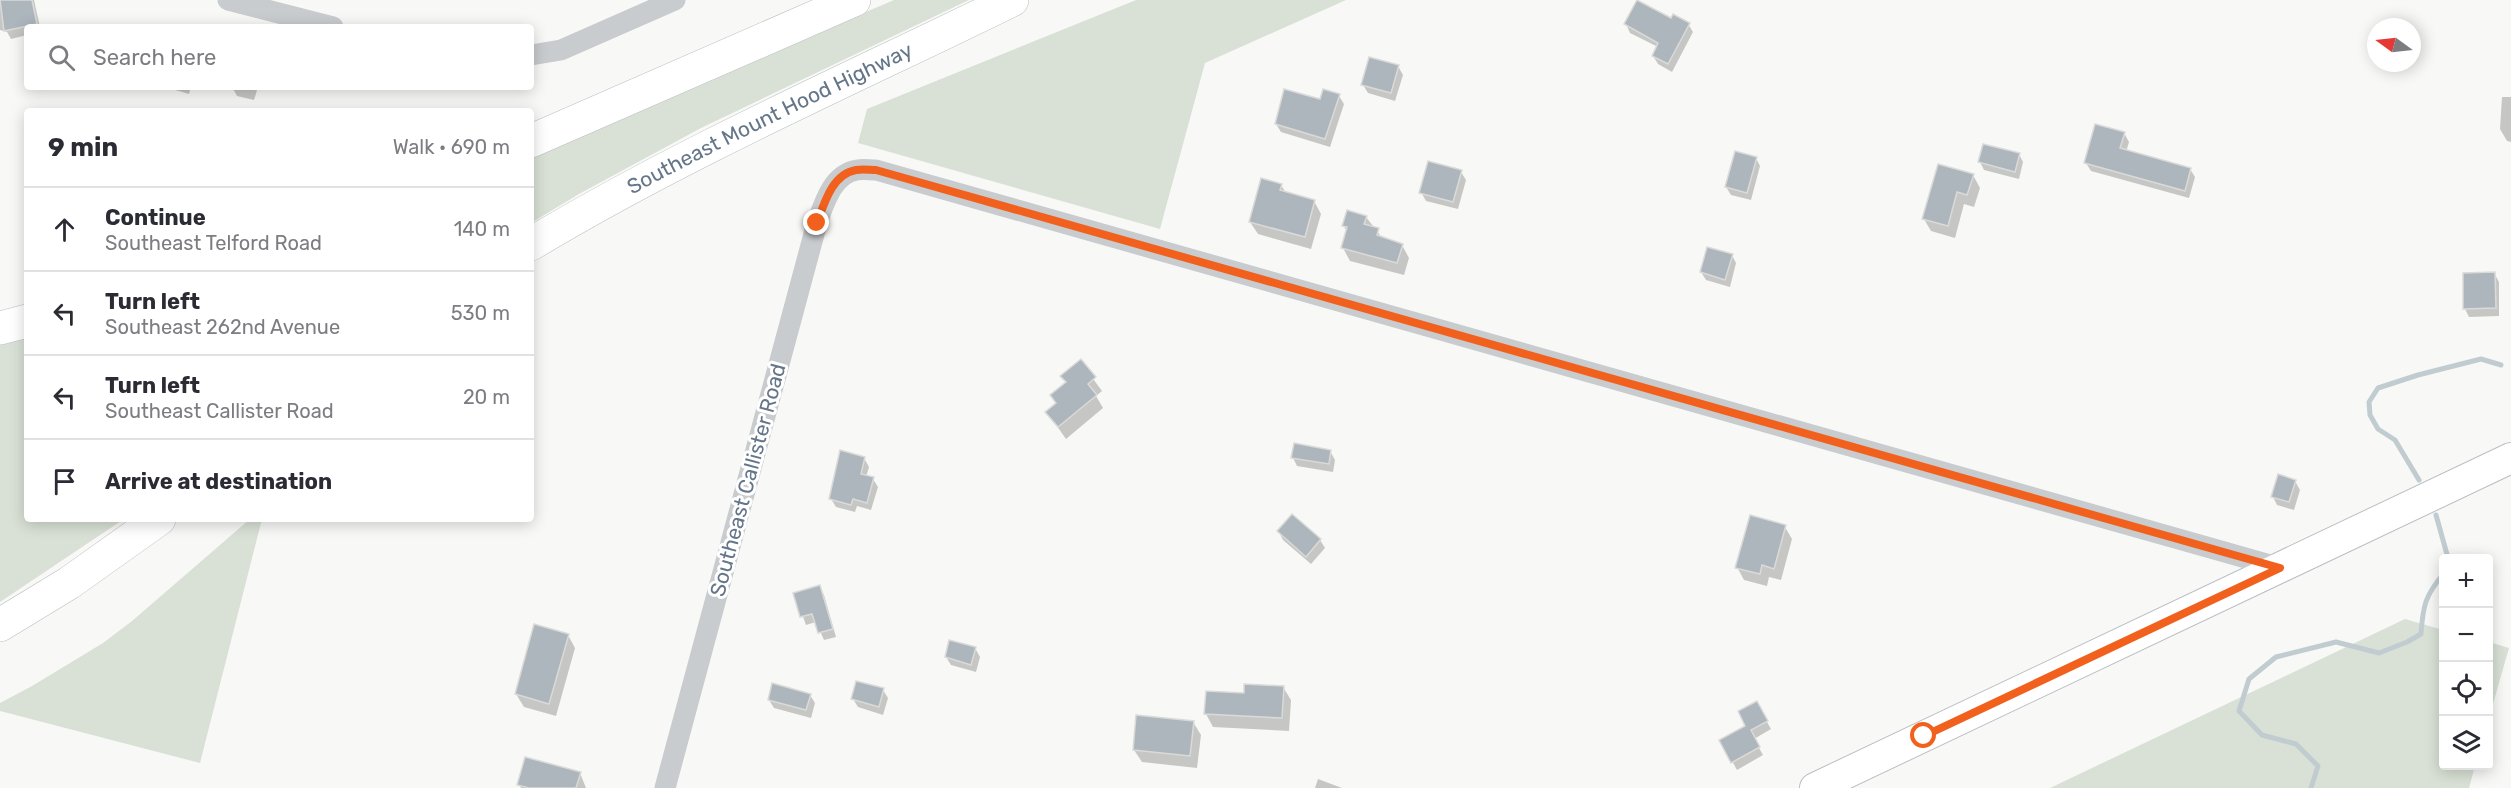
<!DOCTYPE html>
<html lang="en">
<head>
<meta charset="utf-8">
<style>
  body { margin:0; font-family:Rubik,sans-serif; background:#f7f7f7; color:#2b2b33 }
  .controls { position:absolute; right:18px; bottom:18px; display:grid; overflow:hidden; border-radius:6px; box-shadow:0 3px 15px #0003 }
  .controls button { width:54px; height:54px; display:grid; place-items:center; padding:0; border:0; border-bottom:2px solid #e1e1e2; background:#fff; color:#2b2b33; font:30px sans-serif }
  .compass { position:absolute; left:2367px; top:18px; width:54px; height:54px; border-radius:50%; background:#fff; box-shadow:0 3px 15px #0003; rotate:285deg }
  .stop { position:absolute; width:18px; height:18px; margin:-14px; border:4px solid #f1611d; border-radius:50%; background:#fff }
  .stop.end { background:#f1611d; border-color:#fff; box-shadow:0 2px 6px #0008 }
  .list { margin:0; padding:0; list-style:none }
  h2 { display:flex; justify-content:space-between; align-items:center; height:78px; margin:0; padding:0 24px; font-size:26px }
  h2 small { font-size:20px; font-weight:400; color:#7c7c81 }
  .list li { display:grid; grid-template-columns:39px 1fr auto; gap:18px; align-items:center; box-sizing:border-box; height:84px; padding:0 24px; border-top:2px solid #e1e1e2 }
  .list b { display:block; font-size:22px; white-space:nowrap }
  .list p { margin:0; font-size:20px; white-space:nowrap; color:#7c7c81 }
  .list em { font-size:20px; font-style:normal; color:#7c7c81 }
  .icon { flex:none; width:33px; height:33px; fill:none; stroke:currentColor; stroke-width:2; stroke-linecap:round; stroke-linejoin:round }
  .map { position:relative; flex:none; width:2511px; height:788px; overflow:hidden }
  .search { position:absolute; background:#fff; box-shadow:0 3px 15px #0003; left:24px; top:24px; width:510px; height:66px; display:flex; align-items:center; gap:15px; box-sizing:border-box; padding:0 21px; border-radius:6px; color:#7c7c81; font-size:22px }
  .panel { position:absolute; background:#fff; box-shadow:0 3px 15px #0003; left:24px; top:108px; width:510px; height:414px; border-radius:6px }
  .map>svg:first-child { display:block }
  .green { fill:#d9e1d6 }
  .shadow { fill:#0003 }
  .lines { fill:none; stroke-linecap:round; stroke-linejoin:round }
  .stream { stroke:#c1ccd1; stroke-width:5 }
  .building { fill:#aeb6bd; stroke:#dadad8; stroke-width:1.5 }
  .secondary-casing { stroke:#babfc4; stroke-width:32 }
  .highway-casing { stroke:#babdc1; stroke-width:34 }
  .street { stroke:#c8cccf; stroke-width:21 }
  .secondary { stroke:#fff; stroke-width:30 }
  .highway { stroke:#fff; stroke-width:33 }
  .route { stroke:#f1611d; stroke-width:8 }
  .labels { text-anchor:middle; stroke-width:6; stroke-linejoin:round; paint-order:stroke }
  .street-label { font-size:21px; fill:#657689; stroke:#fff }
</style>
</head>
<body>
<div class="map">
<svg width="2511" height="788" viewBox="0 0 2511 788">
  <rect width="100%" height="100%" fill="#f8f9f6"/>
  <g class="green">
    <polygon points="894,0 969,0 701,128 579,194 531,223 531,155"/>
    <polygon points="1136,0 1346,0 1205,63 1160,229 858,143 867,109"/>
    <polygon points="27,338 27,519 124,519 0,602 0,344"/>
    <polygon points="250,519 262,519 200,763 0,711 0,703 32,686 103,643 132,621"/>
    <polygon points="2405,619 2443,630 2444,766 2475,766 2469,788 2050,788"/>
    <polygon points="2489,642 2509,648 2489,718 2488,642"/>
  </g>
  <g class="shadow">
    <polygon points="0,0 34,0 40,27 27,27 27,35 11,39 7,32 0,30"/>
    <polygon points="1671,20 1688,24 1693,32 1672,72 1658,64 1653,56 1658,47 1630,33 1626,24"/>
    <polygon points="1398,66 1403,75 1395,101 1368,93 1363,85"/>
    <polygon points="165,87 191,87 189,94"/>
    <polygon points="232,87 258,87 254,100 237,96"/>
    <polygon points="1339,96 1344,104 1330,147 1281,132 1276,124 1321,101"/>
    <polygon points="2502,97 2511,97 2511,142 2507,141 2500,129"/>
    <polygon points="2124,133 2129,142 2126,152 2190,169 2195,177 2189,198 2091,171 2086,163"/>
    <polygon points="2019,154 2023,162 2019,179 1984,170 1980,162"/>
    <polygon points="1756,158 1760,166 1751,200 1731,195 1726,187"/>
    <polygon points="1461,172 1466,180 1458,209 1426,201 1421,192"/>
    <polygon points="1973,175 1980,188 1974,207 1964,204 1955,238 1931,231 1924,219"/>
    <polygon points="1281,185 1286,193 1314,201 1321,214 1311,249 1258,234 1250,222"/>
    <polygon points="1366,217 1383,239 1402,245 1409,258 1404,275 1350,261 1343,248 1347,232 1344,226"/>
    <polygon points="1732,255 1736,263 1730,287 1706,280 1701,272"/>
    <polygon points="2494,273 2499,282 2499,316 2469,317 2465,309"/>
    <polygon points="1080,361 1102,391 1096,396 1103,408 1066,439 1047,412 1057,404 1066,383 1062,377"/>
    <polygon points="1330,451 1335,460 1333,472 1297,466 1293,458"/>
    <polygon points="864,458 869,467 866,477 873,479 878,487 871,510 857,506 855,512 836,507 831,499"/>
    <polygon points="2295,481 2300,490 2294,510 2277,505 2273,497"/>
    <polygon points="1785,527 1792,539 1781,580 1769,577 1767,586 1744,580 1737,567"/>
    <polygon points="1279,532 1320,540 1325,548 1311,564 1283,540"/>
    <polygon points="820,587 824,595 836,637 824,640 816,622 806,625 795,594"/>
    <polygon points="568,635 575,648 556,716 524,707 516,694"/>
    <polygon points="975,648 980,657 976,672 951,665 946,657"/>
    <polygon points="1283,687 1291,700 1289,731 1213,727 1206,714 1245,694"/>
    <polygon points="883,690 888,698 883,715 858,707 853,699"/>
    <polygon points="810,695 815,703 811,718 774,708 769,700"/>
    <polygon points="1756,703 1771,729 1754,739 1763,755 1737,770 1721,741 1747,726"/>
    <polygon points="1193,722 1201,735 1197,768 1142,762 1134,750"/>
    <polygon points="580,773 586,788 521,788 519,784"/>
    <polygon points="1318,779 1342,788 1315,788"/>
  </g>
  <g class="lines">
    <g class="stream">
      <polyline points="2419,480 2395,440 2378,429 2370,415 2369,402 2378,388 2418,375 2481,359 2501,365"/>
      <polyline points="2436,515 2448,558"/>
      <path d="M2311,788L2318,766L2296,744L2262,735L2239,711L2249,679L2276,657L2336,642L2379,653L2407,642L2421,634C2423,605 2425,596 2444,573"/>
    </g>
  </g>
  <g class="building">
    <polygon points="0,0 32,0 37,24 4,31"/>
    <polygon points="1637,0 1671,18 1673,14 1690,23 1668,64 1652,56 1658,43 1624,24"/>
    <polygon points="1369,57 1399,65 1391,93 1361,85"/>
    <polygon points="1284,89 1320,99 1323,89 1340,94 1325,139 1275,124"/>
    <polygon points="2095,124 2125,132 2120,148 2191,168 2185,191 2084,163"/>
    <polygon points="1983,144 2020,153 2015,172 1978,162"/>
    <polygon points="1735,151 1757,157 1747,193 1725,187"/>
    <polygon points="1428,161 1462,170 1453,202 1419,193"/>
    <polygon points="1938,164 1974,174 1967,195 1957,192 1948,226 1922,219"/>
    <polygon points="1261,178 1282,184 1280,190 1315,200 1305,237 1249,222"/>
    <polygon points="1347,210 1367,216 1364,224 1379,228 1377,235 1403,244 1397,263 1341,248 1347,227 1342,226"/>
    <polygon points="1707,247 1733,254 1725,280 1700,272"/>
    <polygon points="2495,272 2496,308 2463,309 2463,273"/>
    <polygon points="1081,359 1096,377 1088,384 1097,395 1058,427 1045,412 1056,403 1050,395 1066,382 1060,376"/>
    <polygon points="1294,443 1331,450 1329,464 1291,458"/>
    <polygon points="840,450 865,457 861,474 874,477 867,503 853,499 851,505 829,499"/>
    <polygon points="2278,474 2296,480 2289,502 2271,497"/>
    <polygon points="1292,514 1321,539 1306,557 1277,531"/>
    <polygon points="1750,515 1786,525 1774,569 1762,565 1760,574 1735,568"/>
    <polygon points="820,585 833,629 818,633 812,614 800,617 793,593"/>
    <polygon points="534,624 569,634 549,704 515,694"/>
    <polygon points="949,640 976,647 971,665 945,657"/>
    <polygon points="856,681 884,688 879,707 851,699"/>
    <polygon points="772,683 811,694 806,710 768,700"/>
    <polygon points="1244,684 1284,686 1282,718 1204,714 1206,691 1244,693"/>
    <polygon points="1757,701 1768,721 1751,730 1760,747 1731,763 1719,740 1745,726 1738,711"/>
    <polygon points="1136,715 1194,721 1190,756 1133,750"/>
    <polygon points="525,757 581,772 576,788 529,788 517,785"/>
  </g>
  <g class="lines">
    <defs>
      <polyline id="secondary" points="1815,788 2511,458"/>
      <g id="highway">
        <polyline points="531,141 854,0"/>
        <path id="s1" d="M531,244C686,151 851,79 1012,0"/>
        <polyline points="0,328 27,321"/>
        <polyline points="0,625 69,583 159,519"/>
      </g>
    </defs>
    <use href="#secondary" class="secondary-casing"/>
    <use href="#highway" class="highway-casing"/>
    <g class="street">
      <polyline points="228,0 333,27"/>
      <polyline points="531,55 561,50 675,0"/>
      <path d="M665,788L817,223C824,204 832,174 857,170C863,169 870,170 876,170L2281,568"/>
    </g>
    <use href="#secondary" class="secondary"/>
    <use href="#highway" class="highway"/>
  </g>
  <g class="lines">
    <path class="route" d="M817,223C824,204 832,174 856,170C863,169 870,170 876,170L2280,568L1924,736"/>
  </g>
  <g class="labels">
    <g class="street-label">
      <text dy="7" stroke="none"><textPath href="#s1" startOffset="270">Southeast Mount Hood Highway</textPath></text>
      <text transform="translate(748 480) rotate(-75)" y="7">Southeast Callister Road</text>
    </g>
  </g>
</svg>
<div class="controls">
<button>+</button>
<button>−</button>
<button><svg class="icon" aria-label="locate" viewBox="0 0 24 24"><circle cx="12" cy="12" r="6"/><path d="M12 2v4M12 18v4M2 12h4M18 12h4"/></svg></button>
<button><svg class="icon" aria-label="layers" viewBox="0 0 24 24"><path d="M12 4l9 5-9 5-9-5zM3 14l9 5 9-5"/></svg></button>
</div>
<svg class="compass" viewBox="-18 -18 36 36"><path d="M0-13l5 13h-10z" fill="#e53935"/><path d="M0 13l5-13h-10z" fill="#7c7c81"/></svg>
<div class="stop" style="left:1924px;top:736px"></div>
<div class="stop end" style="left:817px;top:223px"></div>
<div class="search"><svg class="icon" aria-label="search" viewBox="0 0 24 24"><circle cx="10" cy="10" r="6"/><path d="M15 15l6 6"/></svg>Search here</div>
<section class="panel">
<h2>9 min<small>Walk · 690 m</small></h2>
<ul class="list">
<li><svg class="icon" aria-label="ahead" viewBox="0 0 24 24"><path d="M12 20V5M6 11l6-6 6 6"/></svg><div><b>Continue</b><p>Southeast Telford Road</p></div><em>140 m</em></li>
<li><svg class="icon" aria-label="left" viewBox="0 0 24 24"><path d="M17 20v-9H6M10 6l-5 5 5 5"/></svg><div><b>Turn left</b><p>Southeast 262nd Avenue</p></div><em>530 m</em></li>
<li><svg class="icon" aria-label="left" viewBox="0 0 24 24"><path d="M17 20v-9H6M10 6l-5 5 5 5"/></svg><div><b>Turn left</b><p>Southeast Callister Road</p></div><em>20 m</em></li>
<li><svg class="icon" aria-label="arrive" viewBox="0 0 24 24"><path d="M6 21V4h12l-3 4 3 4H6"/></svg><div><b>Arrive at destination</b></div></li>
</ul>
</section>
</div>
</body>
</html>
